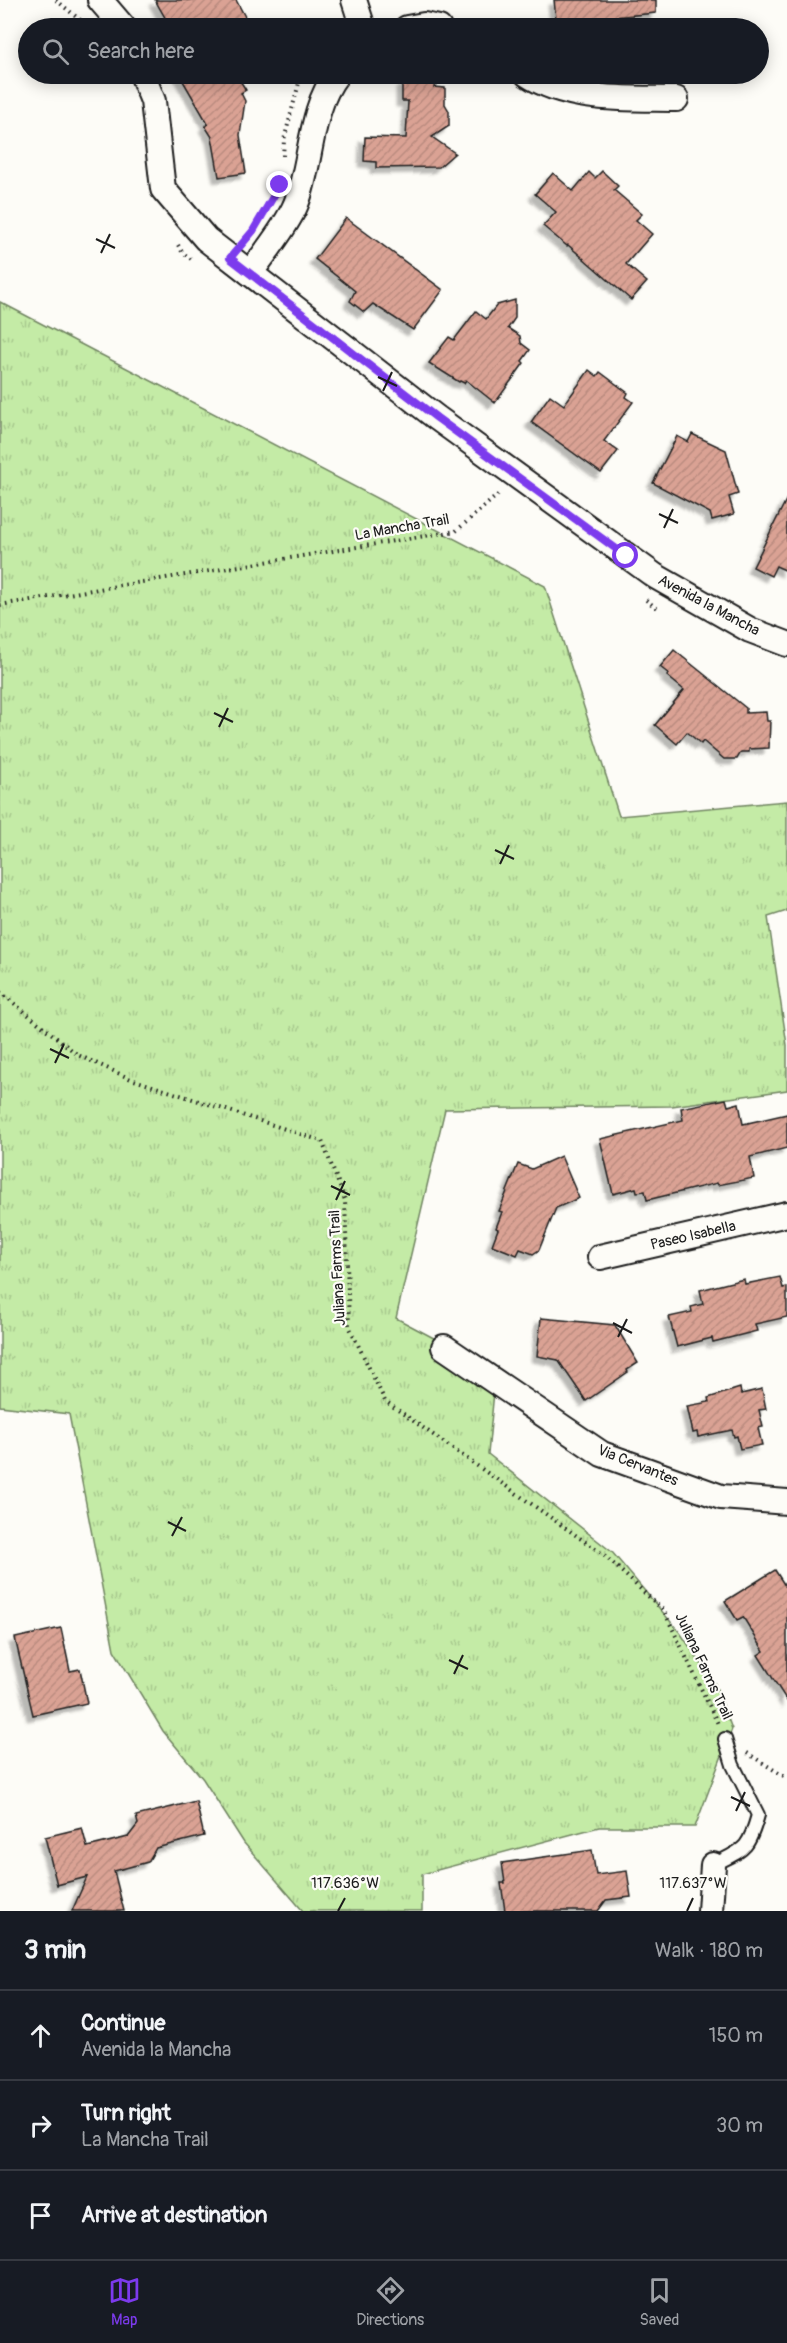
<!DOCTYPE html>
<html lang="en">
<head>
<meta charset="utf-8">
<style>
  body { margin:0; font-family:Pangolin,sans-serif; background:#242831; color:#f1f3f6 }
  .stop { position:absolute; width:18px; height:18px; margin:-14px; border:4px solid #7c3aed; border-radius:50%; background:#fff }
  .stop.end { background:#7c3aed; border-color:#fff; box-shadow:0 2px 6px #0008 }
  .list { margin:0; padding:0; list-style:none }
  h2 { display:flex; justify-content:space-between; align-items:center; height:78px; margin:0; padding:0 24px; font-size:26px }
  h2 small { font-size:20px; font-weight:400; color:#9ea1a6 }
  .list li { display:grid; grid-template-columns:39px 1fr auto; gap:18px; align-items:center; box-sizing:border-box; height:90px; padding:0 24px; border-top:2px solid #363941 }
  .list b { display:block; font-size:22px; white-space:nowrap }
  .list p { margin:0; font-size:20px; white-space:nowrap; color:#9ea1a6 }
  .list em { font-size:20px; font-style:normal; color:#9ea1a6 }
  .icon { flex:none; width:33px; height:33px; fill:none; stroke:currentColor; stroke-width:2; stroke-linecap:round; stroke-linejoin:round }
  .map { position:relative; flex:none; width:787px; height:1911px; overflow:hidden }
  .search { position:absolute; background:#171b24; box-shadow:0 3px 15px #0003; left:18px; right:18px; top:18px; height:66px; display:flex; align-items:center; gap:15px; box-sizing:border-box; padding:0 21px; border-radius:33px; color:#9ea1a6; font-size:22px }
  .sheet { height:348px; background:#171b24 }
  nav { display:flex; justify-content:space-around; align-items:center; box-sizing:border-box; height:84px; border-top:2px solid #363941; background:#171b24; font-size:16px; color:#9ea1a6 }
  nav a { display:grid; justify-items:center; gap:3px }
  nav .on { color:#7c3aed }
  .map>svg:first-child { display:block }
  .grass { fill:url(#grass-tufts); stroke:#708461; stroke-width:1.5 }
  .building { fill:url(#building-hatch); stroke:#1c1c1c; stroke-width:1.5; filter:url(#shadow) }
  .lines { fill:none; stroke-linecap:round; stroke-linejoin:round }
  .service-casing { stroke:#1c1c1c; stroke-width:16 }
  .minor-casing { stroke:#1c1c1c; stroke-width:28 }
  .path { stroke:#1c1c1c; stroke-width:4; stroke-dasharray:1.5 4.5; stroke-linecap:butt }
  .service { stroke:#fdfcf7; stroke-width:12 }
  .minor { stroke:#fdfcf7; stroke-width:24 }
  .route { stroke:#7c3aed; stroke-width:8 }
  .ticks { fill:none; stroke:#1c1c1c; stroke-width:2 }
  .labels { text-anchor:middle; stroke-width:4.5; stroke-linejoin:round; paint-order:stroke }
  .street-label { font-size:15px; fill:#1c1c1c; stroke:#fdfcf7 }
  .ticks-label { font-size:15px; text-anchor:middle; fill:#1c1c1c; stroke:#fdfcf7; stroke-width:4.5; stroke-linejoin:round; paint-order:stroke }
</style>
</head>
<body>
<div class="map">
<svg width="787" height="1911" viewBox="0 0 787 1911">
  <defs>
    <pattern id="grass-tufts" width="24" height="20" patternUnits="userSpaceOnUse" patternTransform="scale(1.5)"><rect width="24" height="20" fill="#c4eba6"/><path d="M3 7l-1-3M5 7V3M7 7l1-3M15 17l-1-3M17 17v-4M19 17l1-3" fill="none" stroke="#a8c98e"/></pattern>
    <pattern id="building-hatch" width="6" height="6" patternUnits="userSpaceOnUse" patternTransform="scale(1.5)"><rect width="6" height="6" fill="#daa294"/><path d="M-1 1l2-2M0 6l6-6M5 7l2-2" fill="none" stroke="#ba8b7f"/></pattern>
    <filter id="shadow"><feDropShadow dx="-5.5" dy="5.5" stdDeviation="1.5" flood-color="#0004"/></filter>
  </defs>
  <rect width="100%" height="100%" fill="#fdfcf7"/>
  <filter id="ink" filterUnits="userSpaceOnUse"><feTurbulence type="fractalNoise" baseFrequency=".0167" numOctaves="2"/><feDisplacementMap in="SourceGraphic" scale="12" xChannelSelector="R" yChannelSelector="G"/><feConvolveMatrix kernelMatrix="1 2 1 2 8 2 1 2 1" color-interpolation-filters="sRGB"/></filter>
  <g filter="url(#ink)">
    <polygon class="grass" points="0,302 545,586 619,816 787,801 787,911 768,917 787,1045 787,1090 672,1106 445,1109 396,1318 496,1371 488,1454 612,1552 681,1634 715,1684 732,1729 695,1827 599,1827 422,1874 422,1911 303,1911 244,1843 203,1779 163,1731 114,1650 69,1414 0,1406"/>
    <g class="building">
      <polygon points="155,0 236,0 251,28 171,28"/>
      <polygon points="554,0 656,0 656,13 582,20 583,28 557,28"/>
      <polygon points="179,74 236,74 246,90 241,93 245,101 240,135 246,173 219,177 212,137 205,126 208,124"/>
      <polygon points="402,82 435,84 434,87 445,88 445,104 449,111 449,126 432,137 455,153 439,167 376,168 376,162 364,161 365,137 406,138 408,101 402,101"/>
      <polygon points="602,171 618,186 614,190 642,214 636,220 652,234 626,264 647,282 631,300 568,245 567,246 543,226 556,212 535,194 553,173 573,191 589,172 595,178"/>
      <polygon points="346,218 443,290 413,330 373,304 364,312 350,301 355,291 315,259"/>
      <polygon points="515,300 515,318 508,328 520,336 521,343 530,350 522,361 524,363 495,403 466,380 464,383 460,381 459,382 429,363 449,337 454,340 476,311 486,319 497,305"/>
      <polygon points="589,370 597,376 600,372 628,393 626,397 633,402 604,441 618,451 601,473 531,422 550,395 564,405"/>
      <polygon points="692,434 726,450 738,494 729,497 734,514 712,520 710,513 653,483 677,436 688,442"/>
      <polygon points="787,498 787,571 776,566 771,576 753,567"/>
      <polygon points="674,650 746,708 746,713 766,712 767,721 770,721 769,748 749,749 749,752 741,752 737,759 724,759 703,741 701,744 687,732 677,744 655,725 684,690 667,676 669,674 660,667"/>
      <polygon points="726,1099 728,1106 739,1103 743,1124 787,1114 787,1148 750,1157 754,1178 718,1185 717,1183 647,1200 645,1191 637,1192 636,1188 613,1194 600,1139 683,1120 681,1108"/>
      <polygon points="561,1156 579,1198 556,1208 539,1250 533,1254 520,1249 517,1255 492,1245 498,1229 496,1228 502,1212 499,1211 518,1164 532,1169"/>
      <polygon points="780,1277 783,1288 787,1287 787,1317 755,1324 757,1331 713,1342 712,1338 677,1347 669,1317 692,1312 691,1307 703,1304 700,1290 744,1279 745,1284"/>
      <polygon points="541,1318 615,1325 638,1363 627,1370 628,1372 586,1401 558,1360 537,1356"/>
      <polygon points="740,1388 741,1394 762,1389 766,1409 759,1410 763,1427 758,1428 762,1445 740,1449 737,1436 734,1437 732,1430 698,1437 697,1432 693,1433 687,1406 709,1402 708,1398"/>
      <polygon points="775,1570 787,1589 787,1701 758,1655 764,1651 743,1617 737,1620 725,1601"/>
      <polygon points="61,1628 70,1671 80,1669 87,1703 33,1715 15,1638"/>
      <polygon points="196,1801 204,1836 156,1848 148,1862 114,1871 124,1911 72,1911 87,1877 57,1885 45,1837 82,1828 87,1847 128,1837 138,1824 136,1816"/>
      <polygon points="592,1850 596,1875 627,1871 631,1897 606,1900 598,1911 505,1911 501,1883 505,1883 502,1863"/>
    </g>
    <g class="lines">
      <defs>
        <path id="service" d="M713,1865C744,1849 748,1851 758,1815L733,1765L725,1739"/>
        <g id="minor">
          <polyline points="100,0 124,28"/>
          <polyline points="354,0 363,28"/>
          <polyline points="407,28 424,25 439,28"/>
          <polyline points="142,74 153,101 163,189 206,239 437,418 655,576 750,630 787,644"/>
          <path d="M527,74C569,102 627,98 676,99"/>
          <path d="M250,273C263,256 288,224 296,204C312,164 309,109 337,74"/>
          <polyline points="600,1257 787,1214"/>
          <polyline points="444,1347 602,1454 721,1497 787,1502"/>
          <polyline points="710,1911 713,1865"/>
        </g>
      </defs>
      <use href="#service" class="service-casing"/>
      <use href="#minor" class="minor-casing"/>
      <g class="path">
        <polyline points="56,0 90,28"/>
        <polyline points="283,156 284,140 300,79 305,74"/>
        <polyline points="178,245 183,253 191,259"/>
        <polyline points="646,600 658,609"/>
        <polyline points="0,605 456,531 500,493"/>
        <polyline points="0,992 78,1055 131,1079 322,1141 345,1200 349,1326 385,1401 604,1555 664,1611 719,1726"/>
        <polyline points="747,1753 787,1778"/>
      </g>
      <use href="#service" class="service"/>
      <use href="#minor" class="minor"/>
    </g>
  </g>
  <g class="lines" filter="url(#ink)">
    <polyline class="route" points="280,185 253,231 230,258 437,418 626,556"/>
  </g>
  <path class="ticks" d="M96,239L115,248M101,253L110,234M378,377L397,386M383,391L392,372M659,514L678,523M664,528L673,509M214,713L233,722M219,727L228,708M495,850L514,859M500,864L509,845M50,1049L69,1058M55,1063L64,1044M331,1186L350,1195M336,1200L345,1181M613,1323L632,1333M618,1337L627,1319M168,1522L186,1531M172,1536L182,1517M449,1660L468,1669M454,1674L463,1655M731,1797L750,1806M736,1811L745,1792M338,1911L345,1898M687,1911L693,1898"/>
  <g class="labels">
    <g class="street-label">
      <text transform="translate(402 527) rotate(-10)" y="5">La Mancha Trail</text>
      <text transform="translate(709 605) rotate(28)" y="5">Avenida la Mancha</text>
      <text transform="translate(693 1235) rotate(-13)" y="5">Paseo Isabella</text>
      <text transform="translate(337 1268) rotate(-93)" y="5">Juliana Farms Trail</text>
      <text transform="translate(638 1465) rotate(22)" y="5">Via Cervantes</text>
      <text transform="translate(704 1666) rotate(65)" y="5">Juliana Farms Trail</text>
    </g>
  </g>
  <g class="ticks-label">
    <text x="345" y="1888">117.636°W</text>
    <text x="693" y="1888">117.637°W</text>
  </g>
</svg>
<div class="stop" style="left:626px;top:556px"></div>
<div class="stop end" style="left:280px;top:185px"></div>
<div class="search"><svg class="icon" aria-label="search" viewBox="0 0 24 24"><circle cx="10" cy="10" r="6"/><path d="M15 15l6 6"/></svg>Search here</div>
</div>
<section class="sheet">
<h2>3 min<small>Walk · 180 m</small></h2>
<ul class="list">
<li><svg class="icon" aria-label="ahead" viewBox="0 0 24 24"><path d="M12 20V5M6 11l6-6 6 6"/></svg><div><b>Continue</b><p>Avenida la Mancha</p></div><em>150 m</em></li>
<li><svg class="icon" aria-label="right" viewBox="0 0 24 24"><path d="M7 20v-9h11M14 6l5 5-5 5"/></svg><div><b>Turn right</b><p>La Mancha Trail</p></div><em>30 m</em></li>
<li><svg class="icon" aria-label="arrive" viewBox="0 0 24 24"><path d="M6 21V4h12l-3 4 3 4H6"/></svg><div><b>Arrive at destination</b></div></li>
</ul>
</section>
<nav>
<a class="on"><svg class="icon" aria-label="map" viewBox="0 0 24 24"><path d="M3 6l6-2 6 2 6-2v14l-6 2-6-2-6 2zM9 4v14M15 6v14"/></svg>Map</a>
<a><svg class="icon" aria-label="directions" viewBox="0 0 24 24"><path d="M12 3l9 9-9 9-9-9zM9 14v-3h6M13 9l2 2-2 2"/></svg>Directions</a>
<a><svg class="icon" aria-label="saved" viewBox="0 0 24 24"><path d="M7 4h10v16l-5-4-5 4z"/></svg>Saved</a>
</nav>
</body>
</html>
